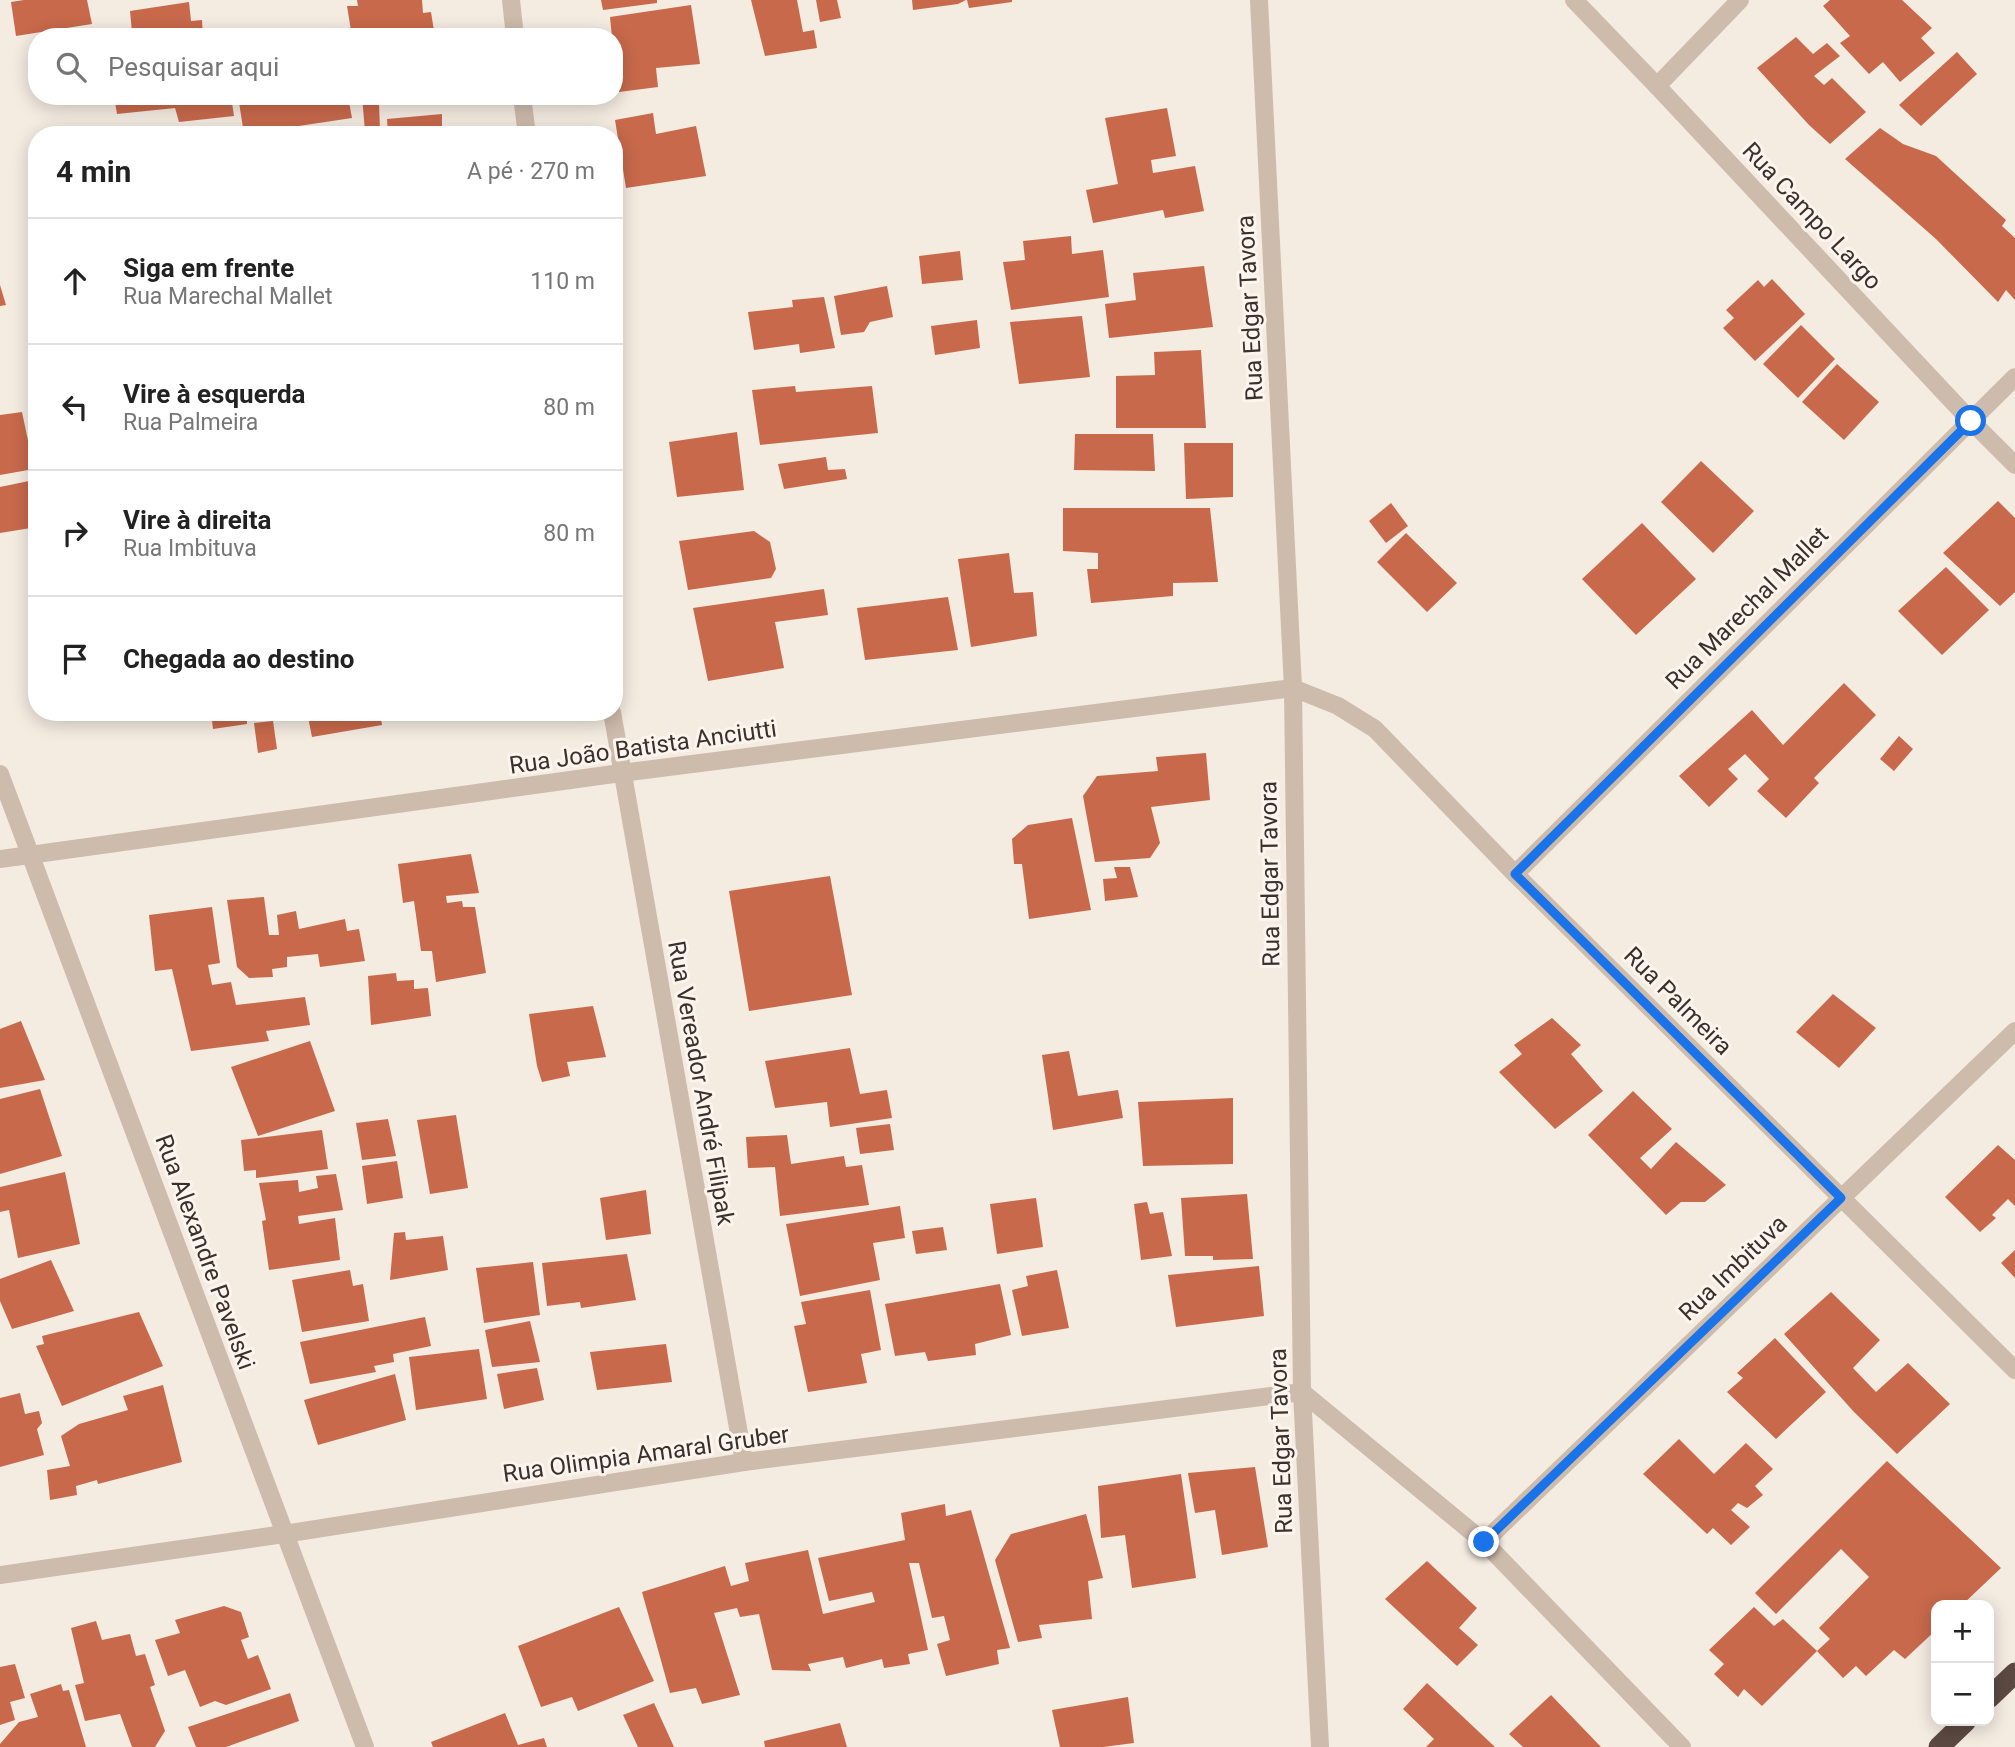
<!DOCTYPE html>
<html lang="pt">
<head>
<meta charset="utf-8">
<style>
  body { margin:0; font-family:Roboto,sans-serif; background:#f6f6f6; color:#222 }
  .controls { position:absolute; right:21px; bottom:21px; display:grid; overflow:hidden; border-radius:14px; box-shadow:0 4px 18px #0003 }
  .controls button { width:63px; height:63px; display:grid; place-items:center; padding:0; border:0; border-bottom:2px solid #e0e0e0; background:#fff; color:#222; font:35px sans-serif }
  .stop { position:absolute; width:21px; height:21px; margin:-16px; border:5px solid #1a73e8; border-radius:50%; background:#fff }
  .stop.end { background:#1a73e8; border-color:#fff; box-shadow:0 2px 7px #0008 }
  .list { margin:0; padding:0; list-style:none }
  h2 { display:flex; justify-content:space-between; align-items:center; height:91px; margin:0; padding:0 28px; font-size:30px }
  h2 small { font-size:23px; font-weight:400; color:#767676 }
  .list li { display:grid; grid-template-columns:46px 1fr auto; gap:21px; align-items:center; box-sizing:border-box; height:126px; padding:0 28px; border-top:2px solid #e0e0e0 }
  .list b { display:block; font-size:26px; white-space:nowrap }
  .list p { margin:0; font-size:23px; white-space:nowrap; color:#767676 }
  .list em { font-size:23px; font-style:normal; color:#767676 }
  .icon { flex:none; width:38px; height:38px; fill:none; stroke:currentColor; stroke-width:2; stroke-linecap:round; stroke-linejoin:round }
  .map { position:relative; flex:none; width:2015px; height:1747px; overflow:hidden }
  .search { position:absolute; background:#fff; box-shadow:0 4px 18px #0003; left:28px; top:28px; width:595px; height:77px; display:flex; align-items:center; gap:18px; box-sizing:border-box; padding:0 24px; border-radius:28px; color:#767676; font-size:26px }
  .panel { position:absolute; background:#fff; box-shadow:0 4px 18px #0003; left:28px; top:126px; width:595px; height:595px; border-radius:28px }
  .map>svg:first-child { display:block }
  .building { fill:#c8694b }
  .lines { fill:none; stroke-linecap:round; stroke-linejoin:round }
  .street { stroke:#cdbbac; stroke-width:18 }
  .highway { stroke:#5c4a42; stroke-width:21 }
  .route { stroke:#1a73e8; stroke-width:9 }
  .labels { text-anchor:middle; stroke-width:6; stroke-linejoin:round; paint-order:stroke }
  .street-label { font-size:24px; fill:#3b302b; stroke:#fbf5ee }
</style>
</head>
<body>
<div class="map">
<svg width="2015" height="1747" viewBox="0 0 2015 1747">
  <rect width="100%" height="100%" fill="#f4ebe1"/>
  <g class="building">
    <polygon points="24,0 87,0 92,24 16,36 11,2"/>
    <polygon points="357,0 422,0 423,13 431,12 435,37 352,37 347,6 358,6"/>
    <polygon points="601,0 657,0 657,3 603,10"/>
    <polygon points="751,0 797,0 803,32 814,30 817,48 765,56"/>
    <polygon points="816,0 837,0 841,18 820,22"/>
    <polygon points="912,0 966,0 958,4 913,10"/>
    <polygon points="967,0 1012,0 1012,2 969,8"/>
    <polygon points="1830,0 1902,0 1932,28 1921,38 1935,53 1900,82 1883,62 1869,74 1840,43 1850,36 1823,6"/>
    <polygon points="189,2 191,21 202,20 203,37 111,37 111,35 132,32 130,11"/>
    <polygon points="691,5 700,64 656,68 658,87 619,92 614,52 614,37 612,37 610,17"/>
    <polygon points="1796,37 1813,54 1827,43 1840,56 1814,76 1824,85 1832,78 1866,112 1830,144 1809,125 1757,68"/>
    <polygon points="1957,52 1977,74 1921,126 1899,105"/>
    <polygon points="114,96 231,96 234,116 179,122 175,108 117,114"/>
    <polygon points="238,96 348,96 352,118 272,130 273,135 248,135 247,133 244,134"/>
    <polygon points="362,96 425,96 426,98 379,103 380,130 365,132"/>
    <polygon points="1167,108 1176,156 1151,160 1153,173 1195,166 1204,211 1165,218 1163,210 1093,223 1086,190 1118,184 1105,118"/>
    <polygon points="653,113 656,134 696,126 706,176 626,188 615,120"/>
    <polygon points="442,114 442,135 388,135 387,119"/>
    <polygon points="1880,128 1903,144 1936,156 2006,220 2002,226 2015,238 2015,300 2006,290 1998,302 1936,239 1845,159"/>
    <polygon points="468,131 468,135 445,135 445,133"/>
    <polygon points="1071,236 1072,254 1103,250 1109,297 1011,310 1003,262 1025,260 1023,241"/>
    <polygon points="960,251 963,280 922,284 919,256"/>
    <polygon points="1204,266 1213,327 1109,338 1105,304 1136,300 1133,273"/>
    <polygon points="1772,279 1805,314 1755,361 1723,328 1734,318 1726,310 1758,280 1764,287"/>
    <polygon points="0,285 6,305 0,306"/>
    <polygon points="887,286 893,317 870,322 864,332 841,335 834,296"/>
    <polygon points="824,297 835,348 800,353 799,344 754,350 748,312 793,307 792,300"/>
    <polygon points="1082,316 1090,377 1019,384 1010,322"/>
    <polygon points="977,320 980,348 935,355 931,326"/>
    <polygon points="1801,325 1835,359 1798,398 1763,364"/>
    <polygon points="1201,350 1206,428 1116,428 1116,376 1155,375 1154,352"/>
    <polygon points="1837,364 1879,402 1844,440 1802,402"/>
    <polygon points="795,386 796,392 872,386 878,433 760,445 752,390"/>
    <polygon points="22,412 34,469 0,475 0,415"/>
    <polygon points="737,432 744,490 677,497 669,442"/>
    <polygon points="1075,434 1153,434 1155,471 1074,470"/>
    <polygon points="1184,443 1233,443 1233,497 1186,499"/>
    <polygon points="826,457 828,470 845,469 847,479 784,489 778,464"/>
    <polygon points="1701,461 1754,511 1713,553 1661,502"/>
    <polygon points="29,481 37,513 37,527 0,533 0,487"/>
    <polygon points="1998,501 2015,518 2015,592 2000,606 1943,553"/>
    <polygon points="1391,503 1408,526 1386,543 1369,521"/>
    <polygon points="1063,508 1210,508 1218,582 1173,583 1173,596 1091,603 1087,569 1098,569 1098,553 1063,551"/>
    <polygon points="1642,523 1696,579 1636,635 1582,579"/>
    <polygon points="754,531 770,542 776,569 771,578 688,590 679,541"/>
    <polygon points="1406,533 1457,583 1427,612 1377,562"/>
    <polygon points="1009,553 1014,593 1033,592 1037,636 971,647 958,559"/>
    <polygon points="1946,567 1989,610 1942,655 1898,611"/>
    <polygon points="824,589 828,615 775,622 784,668 708,681 693,608"/>
    <polygon points="948,597 958,650 865,660 857,608"/>
    <polygon points="1844,683 1876,715 1814,778 1819,783 1786,818 1757,791 1769,779 1745,754 1728,769 1738,779 1709,807 1679,776 1752,710 1783,745"/>
    <polygon points="211,712 247,712 247,724 213,729"/>
    <polygon points="307,712 380,712 382,725 312,737"/>
    <polygon points="273,721 277,749 258,753 254,723"/>
    <polygon points="1899,736 1913,749 1894,771 1880,759"/>
    <polygon points="1206,753 1210,800 1151,807 1160,843 1150,858 1095,862 1083,796 1097,776 1158,771 1156,757"/>
    <polygon points="1072,818 1091,910 1029,919 1022,864 1014,864 1012,839 1028,825"/>
    <polygon points="471,854 479,893 446,896 447,903 462,901 463,907 475,907 486,973 436,982 432,951 421,951 414,901 403,903 398,864"/>
    <polygon points="1114,867 1130,867 1138,897 1105,901 1103,879 1117,878"/>
    <polygon points="830,876 852,995 749,1011 729,891"/>
    <polygon points="264,897 269,935 279,935 277,915 296,911 299,929 345,919 347,931 359,929 365,961 320,967 318,954 287,957 287,967 272,969 273,977 249,978 237,967 227,900"/>
    <polygon points="212,907 220,963 208,965 212,985 231,982 236,1005 305,997 310,1025 266,1031 269,1041 191,1051 172,969 155,971 149,915"/>
    <polygon points="396,973 397,981 414,980 414,989 428,988 431,1016 371,1025 368,976"/>
    <polygon points="1833,994 1876,1028 1839,1068 1796,1032"/>
    <polygon points="593,1006 606,1057 567,1062 570,1076 542,1082 537,1066 529,1014"/>
    <polygon points="1552,1018 1581,1045 1571,1054 1603,1091 1555,1129 1499,1072 1522,1054 1514,1045"/>
    <polygon points="21,1021 45,1080 0,1088 0,1029"/>
    <polygon points="310,1041 335,1111 258,1136 231,1067"/>
    <polygon points="850,1048 860,1094 887,1090 892,1118 830,1127 827,1102 775,1108 765,1061"/>
    <polygon points="1069,1051 1078,1096 1118,1090 1123,1118 1053,1130 1042,1055"/>
    <polygon points="40,1089 62,1156 0,1174 0,1099"/>
    <polygon points="1633,1091 1672,1129 1640,1158 1651,1169 1676,1142 1726,1185 1705,1202 1681,1202 1666,1215 1588,1135"/>
    <polygon points="1233,1098 1233,1164 1143,1166 1138,1102"/>
    <polygon points="456,1115 468,1188 430,1194 417,1120"/>
    <polygon points="388,1119 396,1156 362,1160 356,1123"/>
    <polygon points="890,1124 894,1150 860,1154 856,1128"/>
    <polygon points="322,1130 328,1169 256,1178 256,1170 244,1171 241,1140"/>
    <polygon points="787,1135 791,1164 844,1156 846,1167 862,1165 869,1205 780,1216 775,1167 748,1168 746,1137"/>
    <polygon points="1998,1145 2015,1160 2015,1206 2008,1199 1992,1215 1996,1218 1980,1232 1945,1197"/>
    <polygon points="397,1161 403,1198 367,1204 362,1166"/>
    <polygon points="65,1172 80,1244 18,1258 9,1210 0,1212 0,1187"/>
    <polygon points="336,1174 343,1210 298,1216 299,1224 335,1218 340,1260 269,1270 262,1221 266,1220 259,1183 298,1180 299,1192 318,1188 316,1176"/>
    <polygon points="646,1190 651,1234 606,1240 600,1198"/>
    <polygon points="1247,1194 1253,1259 1213,1260 1213,1256 1185,1256 1181,1198"/>
    <polygon points="1036,1198 1043,1247 997,1254 990,1204"/>
    <polygon points="1147,1202 1150,1214 1163,1212 1172,1256 1141,1260 1134,1204"/>
    <polygon points="900,1206 905,1238 873,1243 880,1280 800,1296 786,1224"/>
    <polygon points="943,1227 947,1250 916,1254 912,1231"/>
    <polygon points="405,1232 406,1240 443,1236 448,1270 390,1280 394,1233"/>
    <polygon points="2015,1250 2015,1278 2001,1263"/>
    <polygon points="627,1254 636,1300 581,1308 580,1302 547,1306 542,1263"/>
    <polygon points="51,1260 74,1311 12,1329 0,1301 0,1279"/>
    <polygon points="533,1262 540,1315 484,1323 476,1268"/>
    <polygon points="1259,1266 1264,1316 1176,1327 1168,1275"/>
    <polygon points="350,1270 353,1286 363,1284 369,1321 302,1332 292,1280"/>
    <polygon points="1057,1270 1069,1328 1022,1336 1012,1290 1028,1286 1026,1276"/>
    <polygon points="1000,1284 1011,1335 975,1344 976,1355 928,1361 925,1352 895,1356 885,1304"/>
    <polygon points="870,1290 881,1350 861,1354 867,1383 808,1392 794,1326 806,1324 801,1302"/>
    <polygon points="1831,1292 1880,1340 1853,1368 1876,1392 1908,1363 1950,1404 1897,1454 1854,1412 1784,1334"/>
    <polygon points="139,1312 163,1366 62,1406 36,1346 44,1344 42,1336"/>
    <polygon points="425,1317 431,1346 393,1354 394,1362 374,1366 376,1372 310,1384 300,1342"/>
    <polygon points="530,1321 540,1362 492,1367 485,1330"/>
    <polygon points="1775,1338 1826,1392 1776,1439 1727,1392 1743,1378 1737,1373"/>
    <polygon points="666,1344 672,1382 597,1390 590,1352"/>
    <polygon points="479,1349 487,1399 416,1410 409,1357"/>
    <polygon points="537,1368 544,1400 504,1409 497,1374"/>
    <polygon points="395,1374 406,1420 318,1445 304,1400"/>
    <polygon points="163,1385 182,1462 98,1484 97,1480 76,1486 77,1495 50,1500 47,1470 70,1466 61,1436 79,1424 128,1410 123,1396"/>
    <polygon points="20,1393 25,1414 39,1411 42,1423 37,1429 44,1455 0,1467 0,1398"/>
    <polygon points="1679,1439 1714,1474 1746,1443 1773,1469 1755,1486 1763,1495 1747,1508 1738,1503 1731,1510 1750,1527 1731,1545 1713,1528 1707,1534 1643,1474"/>
    <polygon points="1887,1461 2001,1568 1962,1605 1936,1605 1936,1630 1905,1659 1894,1650 1866,1676 1856,1666 1843,1678 1817,1651 1830,1639 1819,1628 1869,1577 1841,1549 1776,1614 1755,1593"/>
    <polygon points="1255,1467 1268,1547 1222,1555 1215,1510 1195,1513 1188,1473"/>
    <polygon points="1181,1474 1196,1578 1132,1588 1125,1535 1101,1538 1098,1486"/>
    <polygon points="945,1504 946,1516 971,1510 1010,1648 997,1650 999,1664 946,1676 937,1644 950,1640 944,1616 932,1618 919,1563 909,1563 928,1650 908,1654 910,1664 884,1668 882,1659 846,1668 843,1657 808,1664 811,1671 772,1670 759,1614 740,1617 737,1608 714,1613 740,1695 702,1704 696,1688 670,1693 642,1592 725,1566 731,1586 749,1581 745,1563 808,1550 823,1614 875,1602 872,1592 829,1601 818,1558 905,1540 901,1513"/>
    <polygon points="1086,1514 1103,1578 1088,1581 1092,1619 1039,1625 1042,1638 1018,1642 995,1560 1011,1534"/>
    <polygon points="1427,1561 1477,1608 1459,1628 1478,1645 1457,1666 1385,1599"/>
    <polygon points="224,1606 241,1612 249,1637 241,1640 248,1659 258,1655 271,1689 226,1705 215,1701 200,1707 185,1670 168,1676 155,1640 180,1633 175,1620"/>
    <polygon points="619,1607 654,1681 578,1711 572,1697 541,1707 518,1646"/>
    <polygon points="1754,1607 1774,1626 1783,1619 1817,1651 1762,1706 1744,1689 1738,1697 1714,1674 1724,1664 1709,1650"/>
    <polygon points="96,1621 102,1640 130,1634 136,1656 145,1654 155,1685 150,1687 165,1731 155,1747 132,1747 120,1714 85,1721 75,1685 84,1683 71,1628"/>
    <polygon points="15,1664 25,1698 10,1702 15,1720 0,1725 0,1667"/>
    <polygon points="1427,1683 1495,1747 1426,1747 1434,1739 1403,1709"/>
    <polygon points="61,1684 63,1691 69,1690 86,1747 0,1747 0,1744 19,1722 38,1717 30,1694"/>
    <polygon points="290,1693 299,1721 226,1747 196,1747 188,1727"/>
    <polygon points="1551,1695 1601,1747 1523,1747 1509,1734"/>
    <polygon points="1128,1697 1134,1743 1103,1747 1060,1747 1052,1710"/>
    <polygon points="654,1703 674,1747 638,1747 623,1715"/>
    <polygon points="505,1713 518,1745 544,1738 547,1747 433,1747 431,1742"/>
    <polygon points="840,1723 847,1747 765,1747 764,1741"/>
  </g>
  <g class="lines">
    <g class="street">
      <polyline points="511,0 515,37"/>
      <polyline points="1259,0 1293,688 1302,1392 1320,1747"/>
      <polyline points="1574,0 1657,86 1971,421 2015,465"/>
      <polyline points="1657,86 1740,0"/>
      <polyline points="522,96 527,135"/>
      <polyline points="612,712 744,1462"/>
      <polyline points="0,774 365,1747"/>
      <polyline points="0,859 621,773 1293,688 1338,706 1375,729 1515,874 2015,1370"/>
      <polyline points="1515,874 2015,377"/>
      <polyline points="1484,1542 2015,1031"/>
      <polyline points="0,1575 284,1534 744,1462 1302,1392 1484,1542 1682,1747"/>
    </g>
    <g class="highway">
      <polyline points="1989,1698 2015,1673"/>
      <polyline points="1939,1747 1966,1721"/>
    </g>
  </g>
  <g class="lines">
    <polyline class="route" points="1484,1542 1841,1198 1515,874 1971,421"/>
  </g>
  <g class="labels">
    <g class="street-label">
      <text transform="translate(1812 216) rotate(47)" y="8">Rua Campo Largo</text>
      <text transform="translate(1250 308) rotate(-93)" y="8">Rua Edgar Tavora</text>
      <text transform="translate(1747 608) rotate(-45)" y="8">Rua Marechal Mallet</text>
      <text transform="translate(643 747) rotate(-8)" y="8">Rua João Batista Anciutti</text>
      <text transform="translate(1270 874) rotate(-91)" y="8">Rua Edgar Tavora</text>
      <text transform="translate(1678 1001) rotate(45)" y="8">Rua Palmeira</text>
      <text transform="translate(701 1083) rotate(80)" y="8">Rua Vereador André Filipak</text>
      <text transform="translate(205 1252) rotate(70)" y="8">Rua Alexandre Pavelski</text>
      <text transform="translate(1733 1268) rotate(-44)" y="8">Rua Imbituva</text>
      <text transform="translate(1281 1441) rotate(-92)" y="8">Rua Edgar Tavora</text>
      <text transform="translate(646 1454) rotate(-8)" y="8">Rua Olimpia Amaral Gruber</text>
    </g>
  </g>
</svg>
<div class="controls">
<button>+</button>
<button>−</button>
</div>
<div class="stop" style="left:1971px;top:421px"></div>
<div class="stop end" style="left:1484px;top:1542px"></div>
<div class="search"><svg class="icon" aria-label="search" viewBox="0 0 24 24"><circle cx="10" cy="10" r="6"/><path d="M15 15l6 6"/></svg>Pesquisar aqui</div>
<section class="panel">
<h2>4 min<small>A pé · 270 m</small></h2>
<ul class="list">
<li><svg class="icon" aria-label="ahead" viewBox="0 0 24 24"><path d="M12 20V5M6 11l6-6 6 6"/></svg><div><b>Siga em frente</b><p>Rua Marechal Mallet</p></div><em>110 m</em></li>
<li><svg class="icon" aria-label="left" viewBox="0 0 24 24"><path d="M17 20v-9H6M10 6l-5 5 5 5"/></svg><div><b>Vire à esquerda</b><p>Rua Palmeira</p></div><em>80 m</em></li>
<li><svg class="icon" aria-label="right" viewBox="0 0 24 24"><path d="M7 20v-9h11M14 6l5 5-5 5"/></svg><div><b>Vire à direita</b><p>Rua Imbituva</p></div><em>80 m</em></li>
<li><svg class="icon" aria-label="arrive" viewBox="0 0 24 24"><path d="M6 21V4h12l-3 4 3 4H6"/></svg><div><b>Chegada ao destino</b></div></li>
</ul>
</section>
</div>
</body>
</html>
